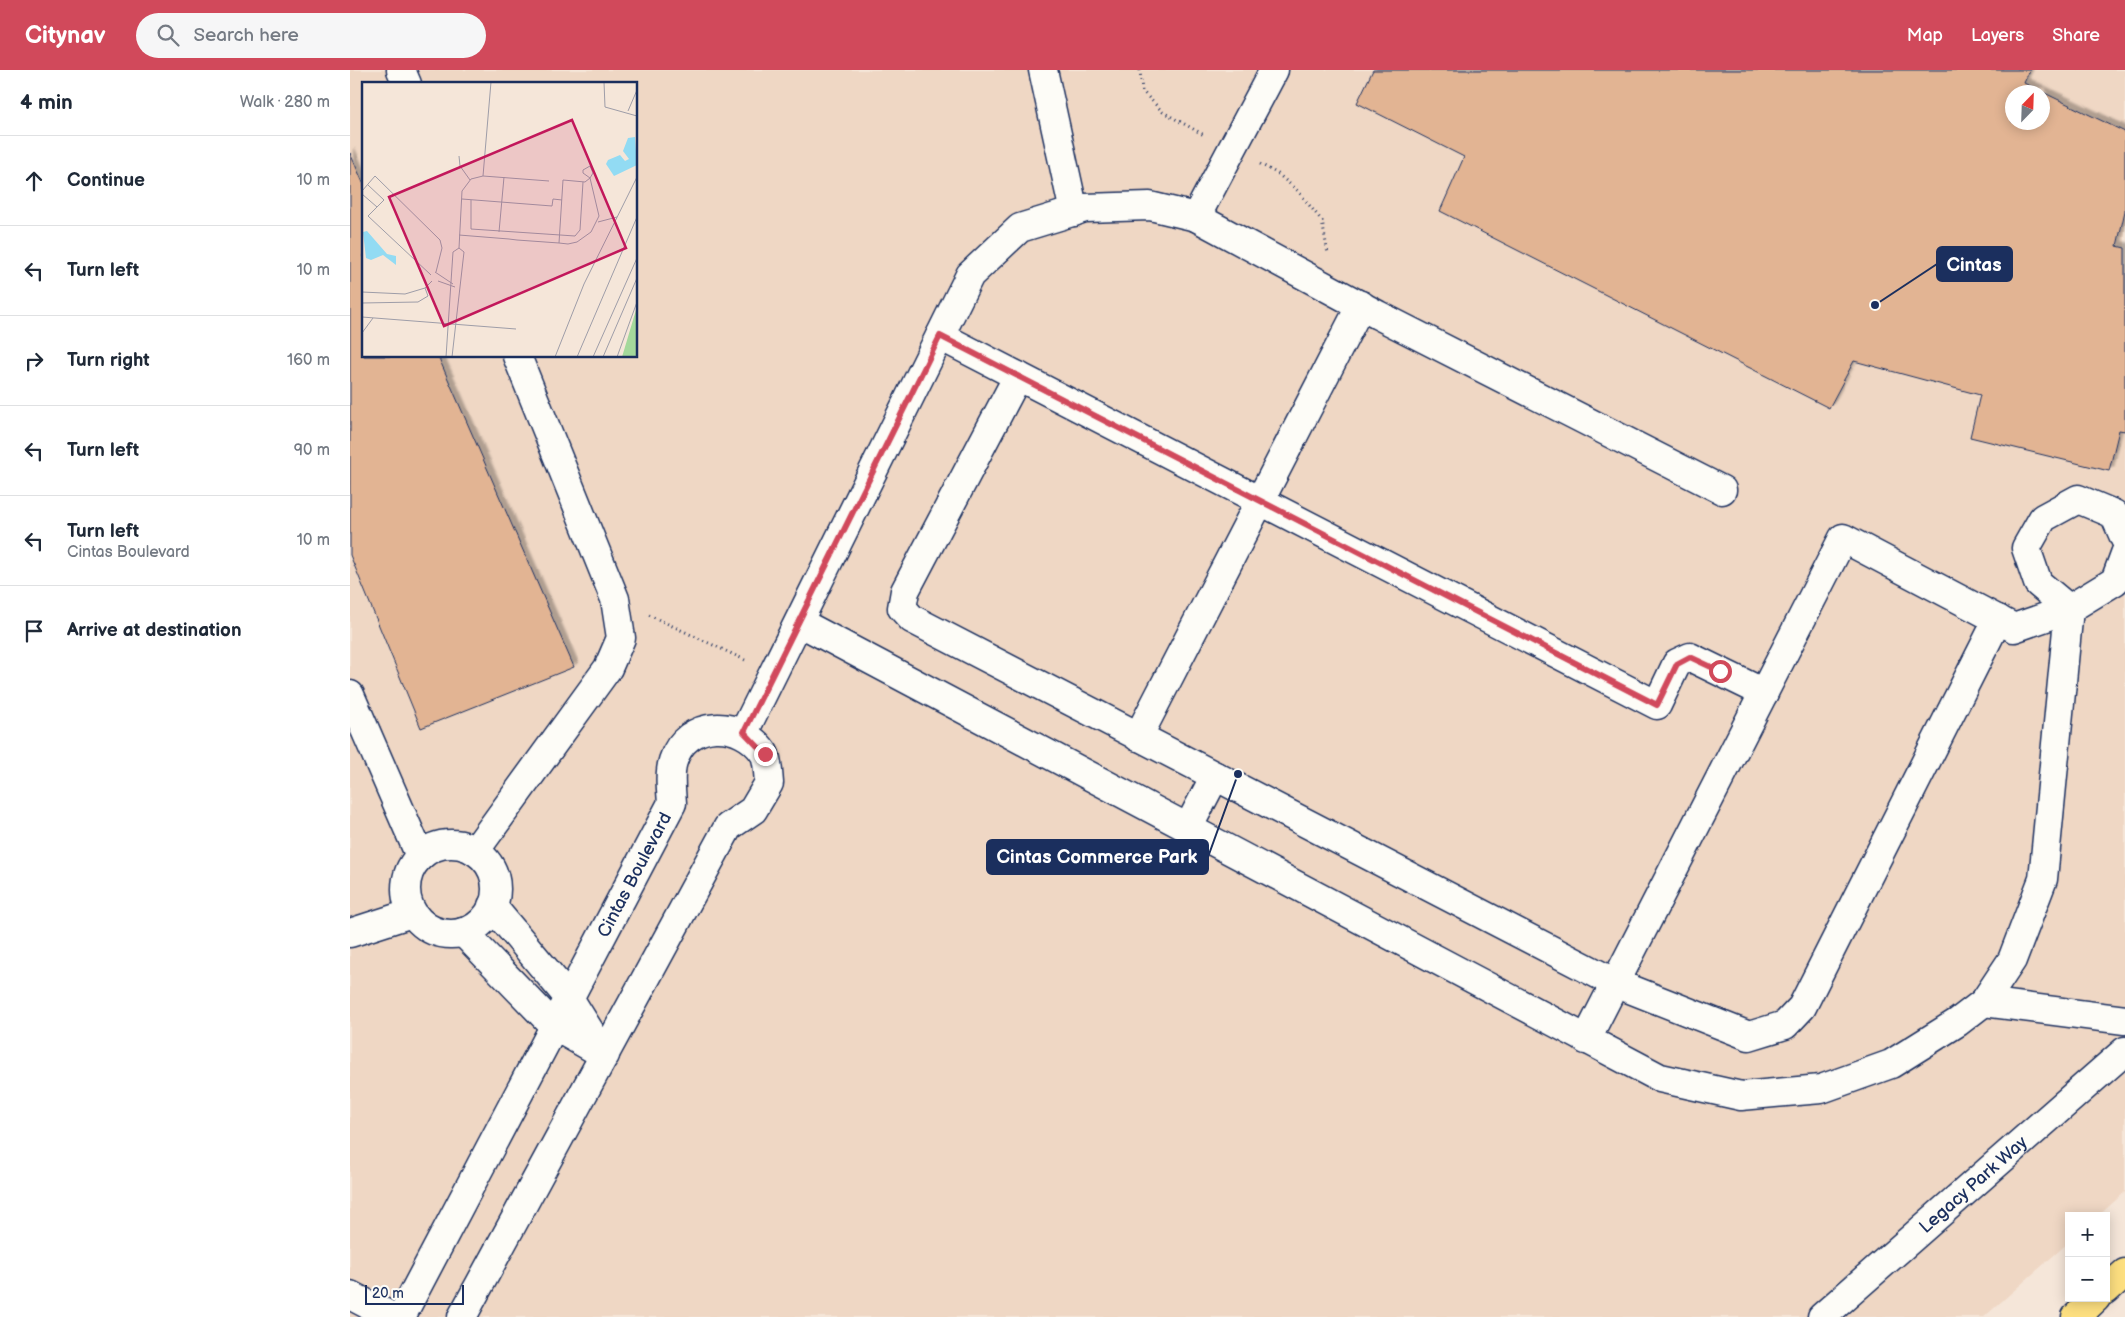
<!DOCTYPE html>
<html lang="en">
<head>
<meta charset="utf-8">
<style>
  body { margin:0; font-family:"Balsamiq Sans",sans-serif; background:#f6f6f7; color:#1f2937 }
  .controls { position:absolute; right:15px; bottom:15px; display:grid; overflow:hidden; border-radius:0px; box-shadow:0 2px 12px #0003 }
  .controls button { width:45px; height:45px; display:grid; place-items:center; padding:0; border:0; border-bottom:1px solid #e0e1e3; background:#fff; color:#1f2937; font:25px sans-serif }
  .compass { position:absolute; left:1655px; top:15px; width:45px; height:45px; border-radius:50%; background:#fff; box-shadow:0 2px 12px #0003; rotate:23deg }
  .scale { position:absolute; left:15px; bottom:12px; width:99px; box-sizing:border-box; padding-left:5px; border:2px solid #1b2f5e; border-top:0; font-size:14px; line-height:18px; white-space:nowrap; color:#1b2f5e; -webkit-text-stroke:4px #fdfcf7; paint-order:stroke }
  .stop { position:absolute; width:15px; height:15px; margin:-11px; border:4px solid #d1495b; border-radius:50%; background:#fff }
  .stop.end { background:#d1495b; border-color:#fff; box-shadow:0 1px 5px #0008 }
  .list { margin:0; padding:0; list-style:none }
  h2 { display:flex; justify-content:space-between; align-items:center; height:65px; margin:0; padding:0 20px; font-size:21px }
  h2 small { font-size:16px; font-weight:400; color:#747a83 }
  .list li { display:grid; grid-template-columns:32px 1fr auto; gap:15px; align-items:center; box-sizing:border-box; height:90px; padding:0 20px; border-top:1px solid #e0e1e3 }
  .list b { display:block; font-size:19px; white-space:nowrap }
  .list p { margin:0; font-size:16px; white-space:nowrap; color:#747a83 }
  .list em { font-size:16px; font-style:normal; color:#747a83 }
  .icon { flex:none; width:28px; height:28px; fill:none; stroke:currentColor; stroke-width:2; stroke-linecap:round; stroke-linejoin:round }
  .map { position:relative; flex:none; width:1775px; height:1247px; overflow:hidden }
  header { display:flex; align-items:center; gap:30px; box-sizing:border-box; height:70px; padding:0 25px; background:#d1495b; color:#fff }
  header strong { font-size:24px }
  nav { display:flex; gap:28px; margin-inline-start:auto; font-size:18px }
  .search { width:350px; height:45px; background:#f6f6f7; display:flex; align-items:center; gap:12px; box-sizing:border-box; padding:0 18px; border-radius:28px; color:#747a83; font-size:19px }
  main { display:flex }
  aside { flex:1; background:#fff }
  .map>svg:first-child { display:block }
  .built { fill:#efd7c4; fill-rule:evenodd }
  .building { fill:#e2b493; stroke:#1b2f5e; fill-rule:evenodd; filter:url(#shadow) }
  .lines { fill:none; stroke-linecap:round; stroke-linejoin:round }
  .minor-casing { stroke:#1b2f5e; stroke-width:31 }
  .highway-casing { stroke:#1b2f5e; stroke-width:31 }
  .path { stroke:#1b2f5e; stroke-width:3; stroke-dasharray:1 4; stroke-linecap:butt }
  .minor { stroke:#fdfcf7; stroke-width:28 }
  .highway { stroke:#fddf80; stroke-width:28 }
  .route { stroke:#d1495b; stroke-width:6 }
  .labels { text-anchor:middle; stroke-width:5; stroke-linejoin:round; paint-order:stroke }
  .street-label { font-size:18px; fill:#1b2f5e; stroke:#fdfcf7 }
  .inset-road { fill:none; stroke:#9e9da8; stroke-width:1 }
  .view { fill:#c2185b; fill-opacity:0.15; stroke:#c2185b; stroke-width:2.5 }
  .inset-edge { fill:none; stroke:#1b2f5e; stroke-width:2.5 }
  .leader { fill:none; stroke:#1b2f5e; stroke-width:2 }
  .callout-dot { fill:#1b2f5e; stroke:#fdfcf7; stroke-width:2 }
  .callout { fill:#1b2f5e; stroke:#1b2f5e; stroke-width:2 }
  .callout-label { font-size:19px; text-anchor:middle; font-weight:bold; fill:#fff }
</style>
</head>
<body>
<header>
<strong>Citynav</strong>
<div class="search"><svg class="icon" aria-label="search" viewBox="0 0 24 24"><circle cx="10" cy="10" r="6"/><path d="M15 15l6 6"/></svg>Search here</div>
<nav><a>Map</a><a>Layers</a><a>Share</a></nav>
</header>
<main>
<aside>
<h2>4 min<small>Walk · 280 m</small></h2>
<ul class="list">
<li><svg class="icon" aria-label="ahead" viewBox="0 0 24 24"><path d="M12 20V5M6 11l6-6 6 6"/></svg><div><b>Continue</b></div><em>10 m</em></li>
<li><svg class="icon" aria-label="left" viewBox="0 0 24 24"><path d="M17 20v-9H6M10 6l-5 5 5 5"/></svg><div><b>Turn left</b></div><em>10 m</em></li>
<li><svg class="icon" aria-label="right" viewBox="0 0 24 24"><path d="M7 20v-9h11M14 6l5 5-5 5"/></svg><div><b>Turn right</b></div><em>160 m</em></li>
<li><svg class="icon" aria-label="left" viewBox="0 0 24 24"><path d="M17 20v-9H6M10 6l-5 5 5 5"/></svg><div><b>Turn left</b></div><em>90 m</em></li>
<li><svg class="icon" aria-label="left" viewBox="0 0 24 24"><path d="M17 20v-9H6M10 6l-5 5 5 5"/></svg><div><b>Turn left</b><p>Cintas Boulevard</p></div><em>10 m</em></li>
<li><svg class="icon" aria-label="arrive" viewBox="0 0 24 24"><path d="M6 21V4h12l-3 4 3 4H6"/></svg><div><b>Arrive at destination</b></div></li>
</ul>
</aside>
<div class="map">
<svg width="1775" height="1247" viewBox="0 0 1775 1247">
  <defs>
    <filter id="shadow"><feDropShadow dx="4.5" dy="-4.5" stdDeviation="1" flood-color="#0004"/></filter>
  </defs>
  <rect width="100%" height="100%" fill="#f5e6d9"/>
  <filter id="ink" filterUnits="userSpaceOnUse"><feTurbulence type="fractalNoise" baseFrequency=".02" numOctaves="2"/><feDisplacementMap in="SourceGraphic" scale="10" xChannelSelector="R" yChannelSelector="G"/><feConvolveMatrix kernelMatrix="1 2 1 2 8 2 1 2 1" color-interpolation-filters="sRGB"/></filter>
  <g filter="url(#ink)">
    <path class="built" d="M0,0H1775V1122L1748,1146H1719V1172L1634,1247H0ZM14,14H286V286H14ZM1662,22H1692V52H1662Z"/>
    <g class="building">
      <path d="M1023,0H1680L1674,13L1775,62V141L1767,176L1775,178V361L1769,360L1759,401L1620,367L1630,325L1504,291L1479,338L1090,141L1114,87L1007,33ZM1662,22H1692V52H1662Z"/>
      <polygon points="0,83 14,115 14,286 88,286 224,597 71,658 0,485"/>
    </g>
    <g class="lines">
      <defs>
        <g id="minor">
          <polyline points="51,0 57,14"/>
          <polyline points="693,0 724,142"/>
          <polyline points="846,147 924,0"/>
          <polyline points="590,266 1307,635 1327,593 1340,587 1414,623"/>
          <polyline points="668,306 555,521 552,538 562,549 1265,913 1399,966 1435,955 1452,937 1648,549"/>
          <polyline points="1719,539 1688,513 1676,478 1693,448 1728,429 1764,444 1775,469"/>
          <polyline points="449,552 1310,1008 1391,1026 1471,1019 1541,994 1608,952 1634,932 1662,890 1693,809 1719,539"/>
          <polyline points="0,625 70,786"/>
          <polyline points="394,662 620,205 670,158 735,138 800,136 846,147 1028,245 1372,420"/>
          <polyline points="788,667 1011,235"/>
          <polyline points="838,758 865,706"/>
          <circle cx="101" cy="819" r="45"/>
          <polyline points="125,781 258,598 271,568 265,529 167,286"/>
          <polyline points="142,836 219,928 252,981"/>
          <polyline points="113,862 204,956 255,985"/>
          <polyline points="0,863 62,843"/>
          <polyline points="1634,932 1775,950"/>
          <polyline points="1236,970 1493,468 1664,558 1719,539 1765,511 1775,484"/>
          <polyline points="0,1225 42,1247"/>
          <path id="s1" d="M51,1247L322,733C321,720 319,703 323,691C336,649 391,648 414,683C418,690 418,704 419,713L403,740L378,757L112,1247"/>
          <path id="s2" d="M1472,1247L1775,981"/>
        </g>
        <g id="highway">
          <polyline points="1756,1220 1775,1203"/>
          <polyline points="1726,1247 1746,1228"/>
        </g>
      </defs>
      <use href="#minor" class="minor-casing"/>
      <use href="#highway" class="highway-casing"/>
      <g class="path">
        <polyline points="790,0 792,21 813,42 854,65"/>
        <polyline points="910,94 928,104 948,121 972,151 978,184"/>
        <polyline points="299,545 395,590"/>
      </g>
      <use href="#minor" class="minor"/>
      <use href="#highway" class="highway"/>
    </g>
  </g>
  <g class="lines" filter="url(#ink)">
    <polyline class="route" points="415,684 394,662 590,266 1307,635 1327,594 1340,587 1370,601"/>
  </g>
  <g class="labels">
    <g class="street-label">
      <text dy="6" stroke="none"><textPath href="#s1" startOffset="500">Cintas Boulevard</textPath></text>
      <text dy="6" stroke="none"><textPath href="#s2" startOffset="201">Legacy Park Way</textPath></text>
    </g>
  </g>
  <g transform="translate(12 12)">
    <rect width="275" height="275" fill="#f5e6d9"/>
    <path d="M275,224V275H260L274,228Z" fill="#a4d89b"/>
    <path d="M273,55L275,83L252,94L244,82L246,78L258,73L263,79L267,77L261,69L266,56ZM5,149L25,172L34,174V183L21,173L9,178L4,176L1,150Z" fill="#92dbf3"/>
    <path class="inset-road" d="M242,0L243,25L275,34M266,29L275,8M97,74L98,84L108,98M121,94L129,0M6,103L22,118L6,134L69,193M0,109L13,94L78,158L80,166L74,190M0,112L15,125M100,117L190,124L191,117L200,118M109,118V147L213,154L218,148L221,100M236,140L255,135M137,150L142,95M97,153L147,157L155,158L197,161L206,162L215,160L229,150L237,134L228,96L231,91L228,84L221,88V91L228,96L223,100L201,98L197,161M97,166L100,109L109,97L121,94L187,99M73,190L91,202M76,199L93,205M0,210L43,212L63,206L70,199M0,221L56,220L66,214L63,206M0,235L154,247M0,251L11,236M84,275L91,170L97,166M90,275L102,170L97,166M193,275L222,202L275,95M215,275L275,135M231,275L275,176M241,275L275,196M255,275L275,220"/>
    <path class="view" d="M210,38L264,166L82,244L27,115Z"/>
    <rect width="275" height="275" class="inset-edge"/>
  </g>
  <path class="leader" d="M1525 235L1587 194M888 704L858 787"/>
  <g class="callout-dot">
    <circle cx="1525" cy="235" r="5"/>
    <circle cx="888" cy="704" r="5"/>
  </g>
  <g class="callout">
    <rect x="1587" y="177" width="75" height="34" rx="5"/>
    <rect x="637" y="770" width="221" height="34" rx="5"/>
  </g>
  <g class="callout-label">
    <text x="1624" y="201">Cintas</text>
    <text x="747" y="793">Cintas Commerce Park</text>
  </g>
</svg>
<div class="controls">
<button>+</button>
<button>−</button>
</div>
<svg class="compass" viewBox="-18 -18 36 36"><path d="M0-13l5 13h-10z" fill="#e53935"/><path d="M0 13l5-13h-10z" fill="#747a83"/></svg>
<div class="scale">20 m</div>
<div class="stop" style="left:1370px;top:601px"></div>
<div class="stop end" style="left:415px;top:684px"></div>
</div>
</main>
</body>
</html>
